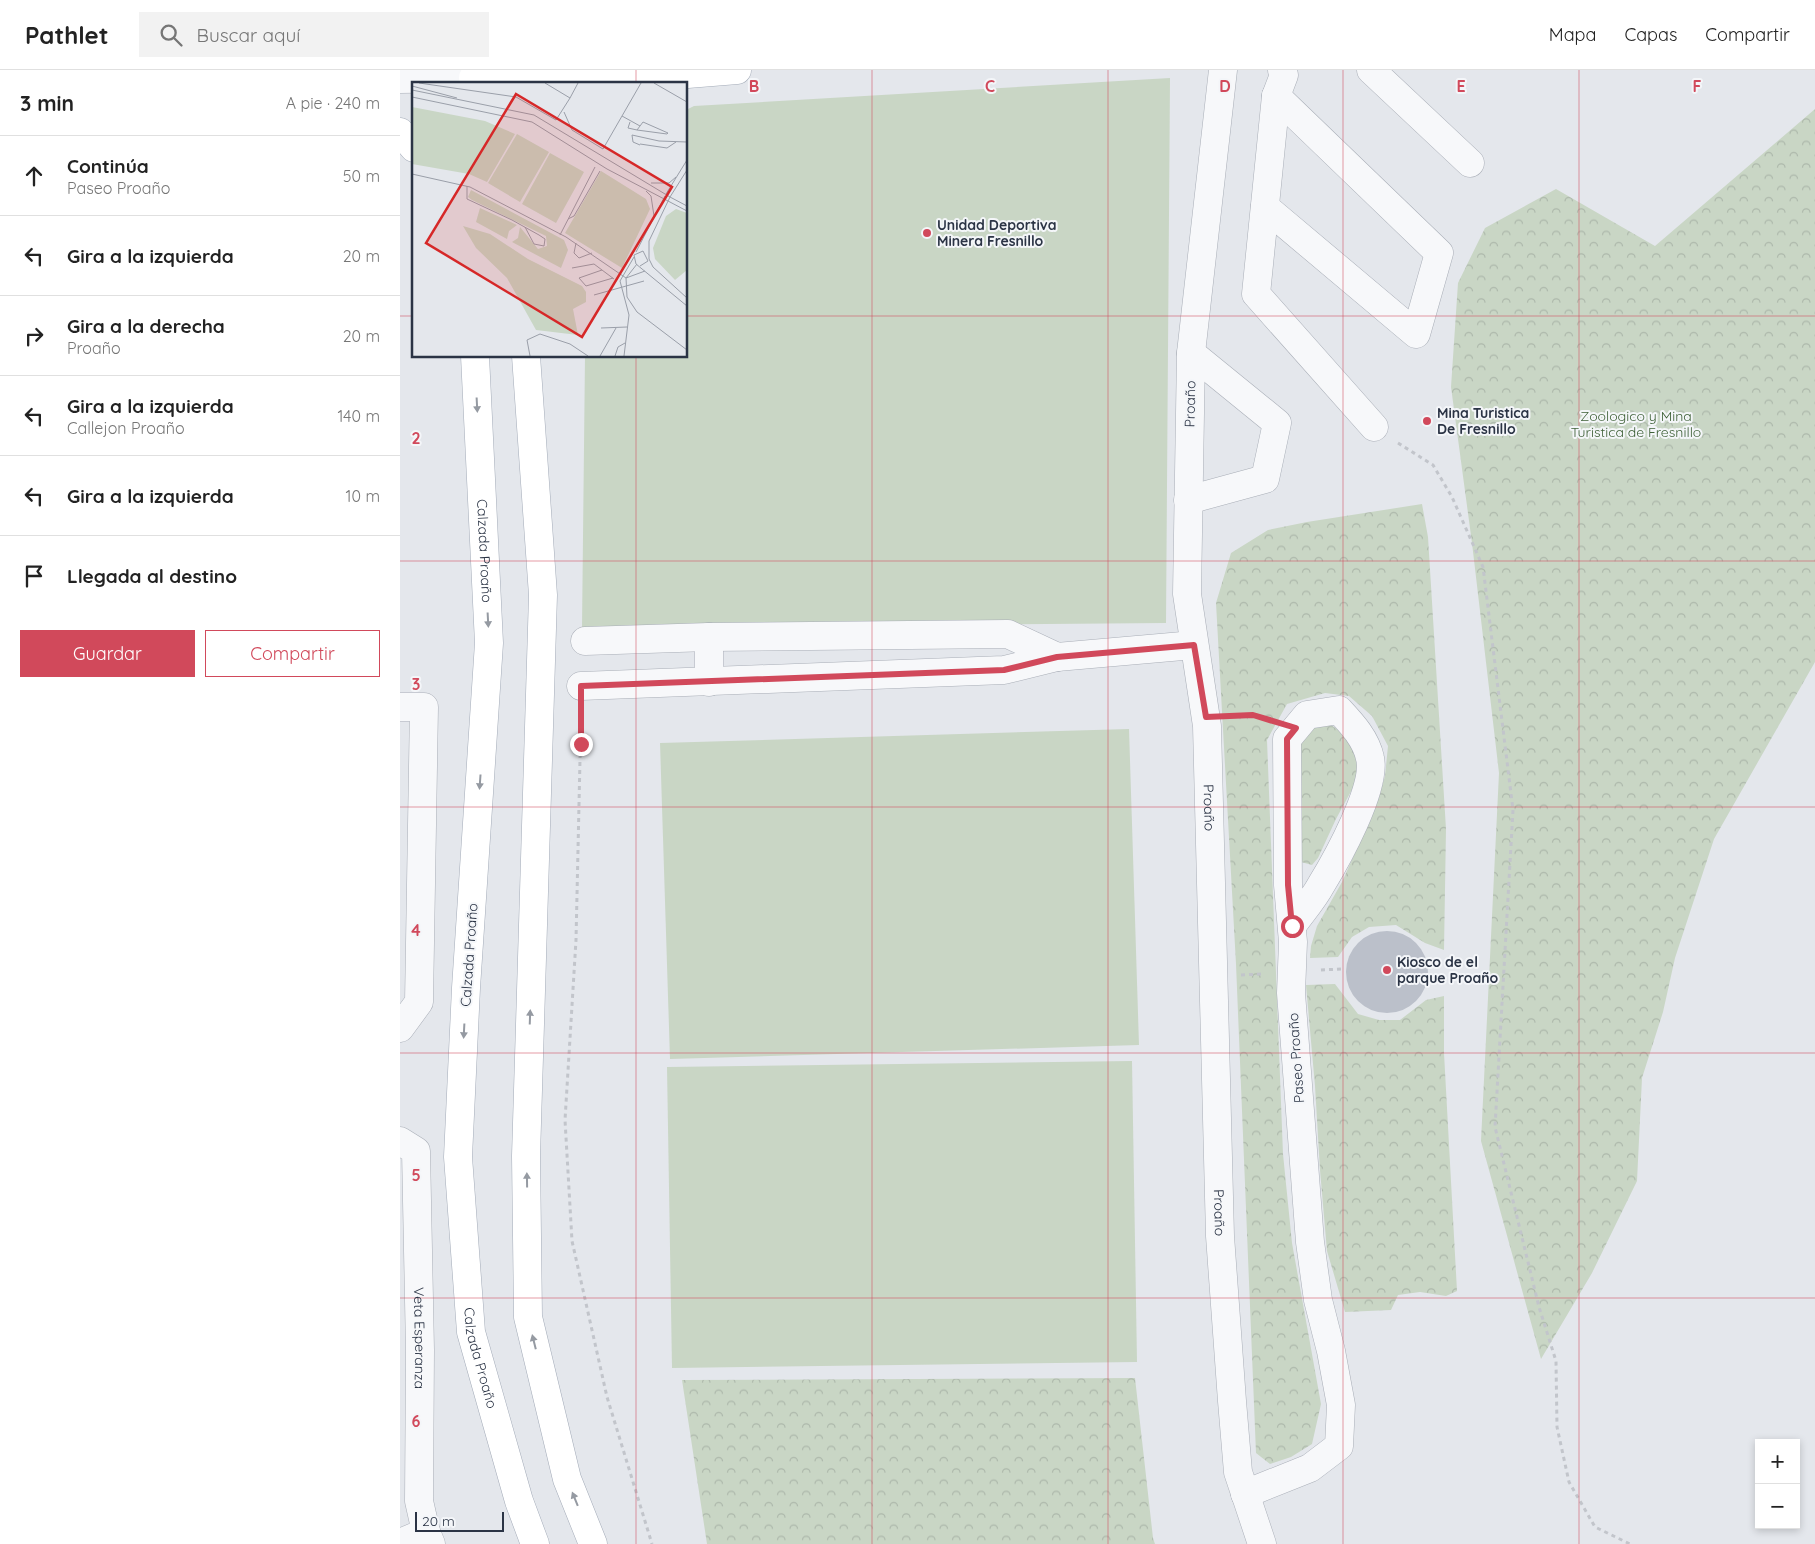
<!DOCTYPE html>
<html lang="es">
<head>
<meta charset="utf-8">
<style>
  body { margin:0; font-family:Quicksand,sans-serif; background:#f2f2f2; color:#222 }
  .controls { position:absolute; right:15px; bottom:15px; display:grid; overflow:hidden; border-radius:0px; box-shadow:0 2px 8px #0003 }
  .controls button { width:45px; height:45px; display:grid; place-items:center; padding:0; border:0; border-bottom:1px solid #e0e0e0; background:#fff; color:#222; font:25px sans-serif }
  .scale { position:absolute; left:15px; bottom:12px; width:89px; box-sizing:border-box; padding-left:5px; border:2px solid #2b3445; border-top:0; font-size:14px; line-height:18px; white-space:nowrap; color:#2b3445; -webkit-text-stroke:4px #f4f6f9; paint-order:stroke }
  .stop { position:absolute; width:15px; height:15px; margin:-11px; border:4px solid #d1495b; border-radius:50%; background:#fff }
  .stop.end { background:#d1495b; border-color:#fff; box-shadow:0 1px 5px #0008 }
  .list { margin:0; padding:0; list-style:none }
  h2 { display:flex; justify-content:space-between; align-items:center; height:65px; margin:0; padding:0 20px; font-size:21px }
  h2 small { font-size:16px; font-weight:400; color:#767676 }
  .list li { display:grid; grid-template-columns:32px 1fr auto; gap:15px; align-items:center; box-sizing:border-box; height:80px; padding:0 20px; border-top:1px solid #e0e0e0 }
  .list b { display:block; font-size:19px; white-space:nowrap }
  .list p { margin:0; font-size:16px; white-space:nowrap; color:#767676 }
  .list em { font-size:16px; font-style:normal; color:#767676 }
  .actions { display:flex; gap:10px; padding:15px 20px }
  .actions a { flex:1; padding:11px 0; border:1px solid #d1495b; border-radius:0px; text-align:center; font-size:18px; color:#d1495b }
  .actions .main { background:#d1495b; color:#fff }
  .icon { flex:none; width:28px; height:28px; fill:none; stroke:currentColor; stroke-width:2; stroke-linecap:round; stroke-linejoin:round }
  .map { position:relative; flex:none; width:1415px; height:1474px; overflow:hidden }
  header { display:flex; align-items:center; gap:30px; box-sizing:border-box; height:70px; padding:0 25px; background:#fff; border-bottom:1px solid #e0e0e0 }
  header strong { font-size:24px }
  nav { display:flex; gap:28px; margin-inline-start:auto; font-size:18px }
  .search { width:350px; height:45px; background:#f2f2f2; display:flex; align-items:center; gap:12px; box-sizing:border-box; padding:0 18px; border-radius:0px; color:#767676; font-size:19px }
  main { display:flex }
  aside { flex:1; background:#fff }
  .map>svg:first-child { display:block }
  .grass { fill:#c9d6c5 }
  .forest { fill:url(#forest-crowns) }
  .building { fill:#bbc0ca }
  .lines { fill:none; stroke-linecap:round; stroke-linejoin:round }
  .minor-casing { stroke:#a9aeb7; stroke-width:29 }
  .major-casing { stroke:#a3abb8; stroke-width:29 }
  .path { stroke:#c2c5cb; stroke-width:3; stroke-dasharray:4 4; stroke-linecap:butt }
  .minor { stroke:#f7f8fa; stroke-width:28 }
  .major { stroke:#fff; stroke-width:28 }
  .oneway { fill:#959aa2 }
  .route { stroke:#d1495b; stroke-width:6 }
  .grid { fill:none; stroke:#d1495b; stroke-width:1; stroke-opacity:0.55 }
  .poi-dot { fill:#d1495b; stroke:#f4f6f9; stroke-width:2 }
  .labels { text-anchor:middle; stroke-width:4; stroke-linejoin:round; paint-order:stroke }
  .poi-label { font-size:14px; font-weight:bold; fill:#2b3445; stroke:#f4f6f9; text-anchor:start }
  .street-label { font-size:14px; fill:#2b3445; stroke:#f4f6f9 }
  .park-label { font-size:14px; fill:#3f6138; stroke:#f4f6f9 }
  .inset-road { fill:none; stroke:#9a9fa9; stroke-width:1 }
  .view { fill:#d62828; fill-opacity:0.15; stroke:#d62828; stroke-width:2.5 }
  .inset-edge { fill:none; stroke:#2b3445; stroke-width:2.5 }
  .grid-label { font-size:16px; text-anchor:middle; font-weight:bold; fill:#d1495b; stroke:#f4f6f9; stroke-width:4; stroke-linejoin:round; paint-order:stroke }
</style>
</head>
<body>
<header>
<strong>Pathlet</strong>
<div class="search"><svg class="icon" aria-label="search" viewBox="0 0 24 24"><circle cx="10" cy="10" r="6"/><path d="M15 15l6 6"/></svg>Buscar aquí</div>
<nav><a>Mapa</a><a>Capas</a><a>Compartir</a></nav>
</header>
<main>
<aside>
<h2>3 min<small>A pie · 240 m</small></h2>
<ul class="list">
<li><svg class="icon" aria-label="ahead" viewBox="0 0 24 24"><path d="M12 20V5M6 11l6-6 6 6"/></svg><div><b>Continúa</b><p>Paseo Proaño</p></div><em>50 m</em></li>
<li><svg class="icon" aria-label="left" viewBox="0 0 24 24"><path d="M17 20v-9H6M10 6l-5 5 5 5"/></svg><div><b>Gira a la izquierda</b></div><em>20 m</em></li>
<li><svg class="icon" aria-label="right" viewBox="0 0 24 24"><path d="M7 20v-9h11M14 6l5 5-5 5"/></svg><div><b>Gira a la derecha</b><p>Proaño</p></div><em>20 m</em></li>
<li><svg class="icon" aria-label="left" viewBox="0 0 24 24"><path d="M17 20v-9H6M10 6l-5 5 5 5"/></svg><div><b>Gira a la izquierda</b><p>Callejon Proaño</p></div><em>140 m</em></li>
<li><svg class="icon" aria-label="left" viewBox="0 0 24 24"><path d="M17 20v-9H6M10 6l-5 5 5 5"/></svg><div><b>Gira a la izquierda</b></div><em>10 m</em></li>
<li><svg class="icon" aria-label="arrive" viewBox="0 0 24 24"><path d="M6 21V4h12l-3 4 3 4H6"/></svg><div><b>Llegada al destino</b></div></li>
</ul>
<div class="actions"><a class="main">Guardar</a><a>Compartir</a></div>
</aside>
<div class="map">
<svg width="1415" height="1474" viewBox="0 0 1415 1474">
  <defs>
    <pattern id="forest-crowns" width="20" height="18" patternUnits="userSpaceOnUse" patternTransform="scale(1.25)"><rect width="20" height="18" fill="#c9d6c5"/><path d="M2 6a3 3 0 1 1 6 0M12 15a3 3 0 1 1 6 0" fill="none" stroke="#adb8ab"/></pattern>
  </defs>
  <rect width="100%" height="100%" fill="#e4e7ec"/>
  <g class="grass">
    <polygon points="770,8 766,553 182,558 185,286 286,286 286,40 294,36"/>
    <polygon points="729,659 739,975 270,989 260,673"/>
    <polygon points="732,991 737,1292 272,1298 267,997"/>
  </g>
  <g class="forest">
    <polygon points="1415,39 1415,592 1314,769 1275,888 1263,942 1242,1008 1237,1111 1192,1203 1141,1289 1081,1071 1099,703 1072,473 1051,317 1058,213 1085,158 1156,119 1255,176"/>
    <polygon points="1022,434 1028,467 1046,759 1044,880 1025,873 996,855 969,857 952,867 938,887 910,888 911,876 917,856 942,812 976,736 985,706 988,676 972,646 949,626 925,623 887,634 867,670 883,1084 892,1173 921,1334 912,1374 891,1387 870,1394 856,1383 836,894 816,533 831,483 868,460 907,452"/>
    <polygon points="928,653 949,667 958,691 955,714 936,749 918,788 912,795 901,792 900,671 908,658"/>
    <polygon points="935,914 958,944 979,950 1000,950 1026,930 1044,926 1044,983 1057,1221 1046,1226 1020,1222 998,1225 991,1240 945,1242 927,1181 920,1100 915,1016 906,915"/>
    <polygon points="735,1308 753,1468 755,1474 307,1474 282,1310"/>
  </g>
  <circle class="building" cx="987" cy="902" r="41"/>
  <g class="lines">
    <defs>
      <g id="minor">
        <path id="s1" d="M823,0L791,283L787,524L807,656L820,1166L832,1331L838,1402L862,1474"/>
        <polyline points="882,0 884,5 876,26 856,224 974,357"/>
        <polyline points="971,0 1070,93"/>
        <polyline points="0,9 73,8"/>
        <polyline points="865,137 1016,264 1039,183 876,26"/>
        <polyline points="788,430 865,409 877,353 791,283"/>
        <polyline points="309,567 309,612"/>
        <polyline points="185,571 309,567 608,564 657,587"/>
        <polyline points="181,616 604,600 657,587 794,575"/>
        <polyline points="0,637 24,637 19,932 0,958"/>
        <path id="s2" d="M0,1071L16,1081L20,1280L19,1431L26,1462L31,1474"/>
        <path d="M845,1424L910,1398L939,1376L941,1335L931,1281L918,1230L910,1172L891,923L893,872L888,815L887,669L907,645L939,640C952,654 966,669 970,688C977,717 937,789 921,815C913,830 901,843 892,856"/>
        <polyline points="0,1473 26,1462"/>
      </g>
      <g id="major">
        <polyline points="73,8 275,5 337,0"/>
        <polyline points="0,62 14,78"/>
        <path id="s3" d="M75,286L89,573L66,918L58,1087L71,1262L119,1431L135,1474"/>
        <polyline points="126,286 143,525 126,1086 128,1247 167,1409 193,1474"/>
      </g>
    </defs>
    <use href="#minor" class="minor-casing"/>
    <use href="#major" class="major-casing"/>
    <g class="path">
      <polyline points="998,373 1033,395 1052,427 1083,497 1113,740 1095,1057 1139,1237 1156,1291 1157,1357 1169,1412 1195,1457 1230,1474"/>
      <polyline points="181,644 176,870 165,1050 172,1171 207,1327 252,1474"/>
      <polyline points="835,645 853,645 865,648"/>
      <polyline points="921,900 941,899"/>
      <polyline points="841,905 862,904"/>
    </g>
    <use href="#minor" class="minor"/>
    <use href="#major" class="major"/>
  </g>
  <defs><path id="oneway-solid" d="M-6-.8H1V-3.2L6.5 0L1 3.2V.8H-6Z" transform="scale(1.25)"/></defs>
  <g class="oneway">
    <use href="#oneway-solid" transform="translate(77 335) rotate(87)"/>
    <use href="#oneway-solid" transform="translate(88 550) rotate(87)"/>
    <use href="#oneway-solid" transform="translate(80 712) rotate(94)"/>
    <use href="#oneway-solid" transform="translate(130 947) rotate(-88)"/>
    <use href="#oneway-solid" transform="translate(64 961) rotate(93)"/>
    <use href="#oneway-solid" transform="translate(127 1110) rotate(-91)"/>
    <use href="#oneway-solid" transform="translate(134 1272) rotate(-104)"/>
    <use href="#oneway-solid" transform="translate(175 1429) rotate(-112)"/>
  </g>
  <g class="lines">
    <polyline class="route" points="181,674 181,616 604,600 657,587 794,575 806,647 853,645 896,658 887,669 888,815 892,856"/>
  </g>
  <path class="grid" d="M236,0V14M472,0V1474M708,0V1474M943,0V1474M1179,0V1474M0,246H14M286,246H1415M236,286V1474M0,491H1415M0,737H1415M0,983H1415M0,1228H1415"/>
  <g class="poi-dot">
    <circle cx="527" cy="163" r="5"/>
    <circle cx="1027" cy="351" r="5"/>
    <circle cx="987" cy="900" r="5"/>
  </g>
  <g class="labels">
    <g class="poi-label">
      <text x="537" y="160">Unidad Deportiva<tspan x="537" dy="16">Minera Fresnillo</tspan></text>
      <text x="1037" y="348">Mina Turistica<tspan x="1037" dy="16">De Fresnillo</tspan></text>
      <text x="997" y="897">Kiosco de el<tspan x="997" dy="16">parque Proaño</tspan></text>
    </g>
    <g class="street-label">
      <text transform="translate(790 334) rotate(-89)" y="5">Proaño</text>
      <text dy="5" stroke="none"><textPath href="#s3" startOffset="195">Calzada Proaño</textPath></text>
      <text dy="5" stroke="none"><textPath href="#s1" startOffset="741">Proaño</textPath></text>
      <text transform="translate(69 885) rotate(-86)" y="5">Calzada Proaño</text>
      <text transform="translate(896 988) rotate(-94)" y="5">Paseo Proaño</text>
      <text dy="5" stroke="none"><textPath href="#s1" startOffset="1146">Proaño</textPath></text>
      <text dy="5" stroke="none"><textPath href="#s2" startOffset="206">Veta Esperanza</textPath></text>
      <text dy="5" stroke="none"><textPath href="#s3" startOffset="1005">Calzada Proaño</textPath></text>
    </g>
    <g class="park-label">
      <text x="1236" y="351">Zoologico y Mina<tspan x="1236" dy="16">Turistica de Fresnillo</tspan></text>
    </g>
  </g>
  <g transform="translate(12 12)">
    <rect width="275" height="275" fill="#e4e7ec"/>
    <path d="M105,52L137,70L108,120L76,101ZM138,71L172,90L144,141L110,122ZM189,89L234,117L238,127L210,186L153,151Z" fill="#c9d6c5"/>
    <path d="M0,25L73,39L103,52L75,100L57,92L0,82ZM59,108L152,158L156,168L149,186L100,160L106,156L108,145L126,167L135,164L134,154L60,118L56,115ZM68,126L105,143L97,149L95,157L64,140ZM264,127L275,131V188L263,198L243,177L241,166L254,134ZM51,144L78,152L116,177L170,204L174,210V220L161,227L166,253L124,248L95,196L64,166Z" fill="#c9d6c5"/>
    <path class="inset-road" d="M7,1L104,15L144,38L158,16L133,1M242,1L275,20M0,4L45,16M0,8L122,33L258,115L237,159V177L241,185L275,216M0,15L120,40L195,87L256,119M158,16L166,1M152,30L160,48L191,67L229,1M210,34L228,44M218,40L216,46L225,48L255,52L256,51L231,40L225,48M228,62L255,66L264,60M228,63L221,60L220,53L247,59L275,60M275,88L258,115L275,124M0,92L58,105L154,155L214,196L233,189M239,101H257L264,95M55,104V117L100,138L127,153L133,157L132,164L122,162L113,145M234,109L239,114L242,134M254,112L275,78M256,119L275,129M156,137L162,134L188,89M148,153L183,85M164,161L162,171L167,176L180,171M224,170L253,114M225,182L214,196L215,215L225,230L275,268M228,184L236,179L231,169L222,173L224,182L275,224M160,186L182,182L202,197M190,188L167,196L174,204L201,196M182,213L232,199M189,246L215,245M118,274L115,258L128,252L158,262L176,274M188,274L204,246M203,274L206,265L213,261M212,274L217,233L208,199L222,175"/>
    <path class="view" d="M104,12L260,105L170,255L14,161Z"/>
    <rect width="275" height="275" class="inset-edge"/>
  </g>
  <g class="grid-label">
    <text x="354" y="22">B</text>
    <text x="590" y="22">C</text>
    <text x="825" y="22">D</text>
    <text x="1061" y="22">E</text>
    <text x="1297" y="22">F</text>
    <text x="16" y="374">2</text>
    <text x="16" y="620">3</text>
    <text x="16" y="866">4</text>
    <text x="16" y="1111">5</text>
    <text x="16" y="1357">6</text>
  </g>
</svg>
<div class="controls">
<button>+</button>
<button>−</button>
</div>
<div class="scale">20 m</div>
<div class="stop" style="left:892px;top:856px"></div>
<div class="stop end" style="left:181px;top:674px"></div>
</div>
</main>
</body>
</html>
